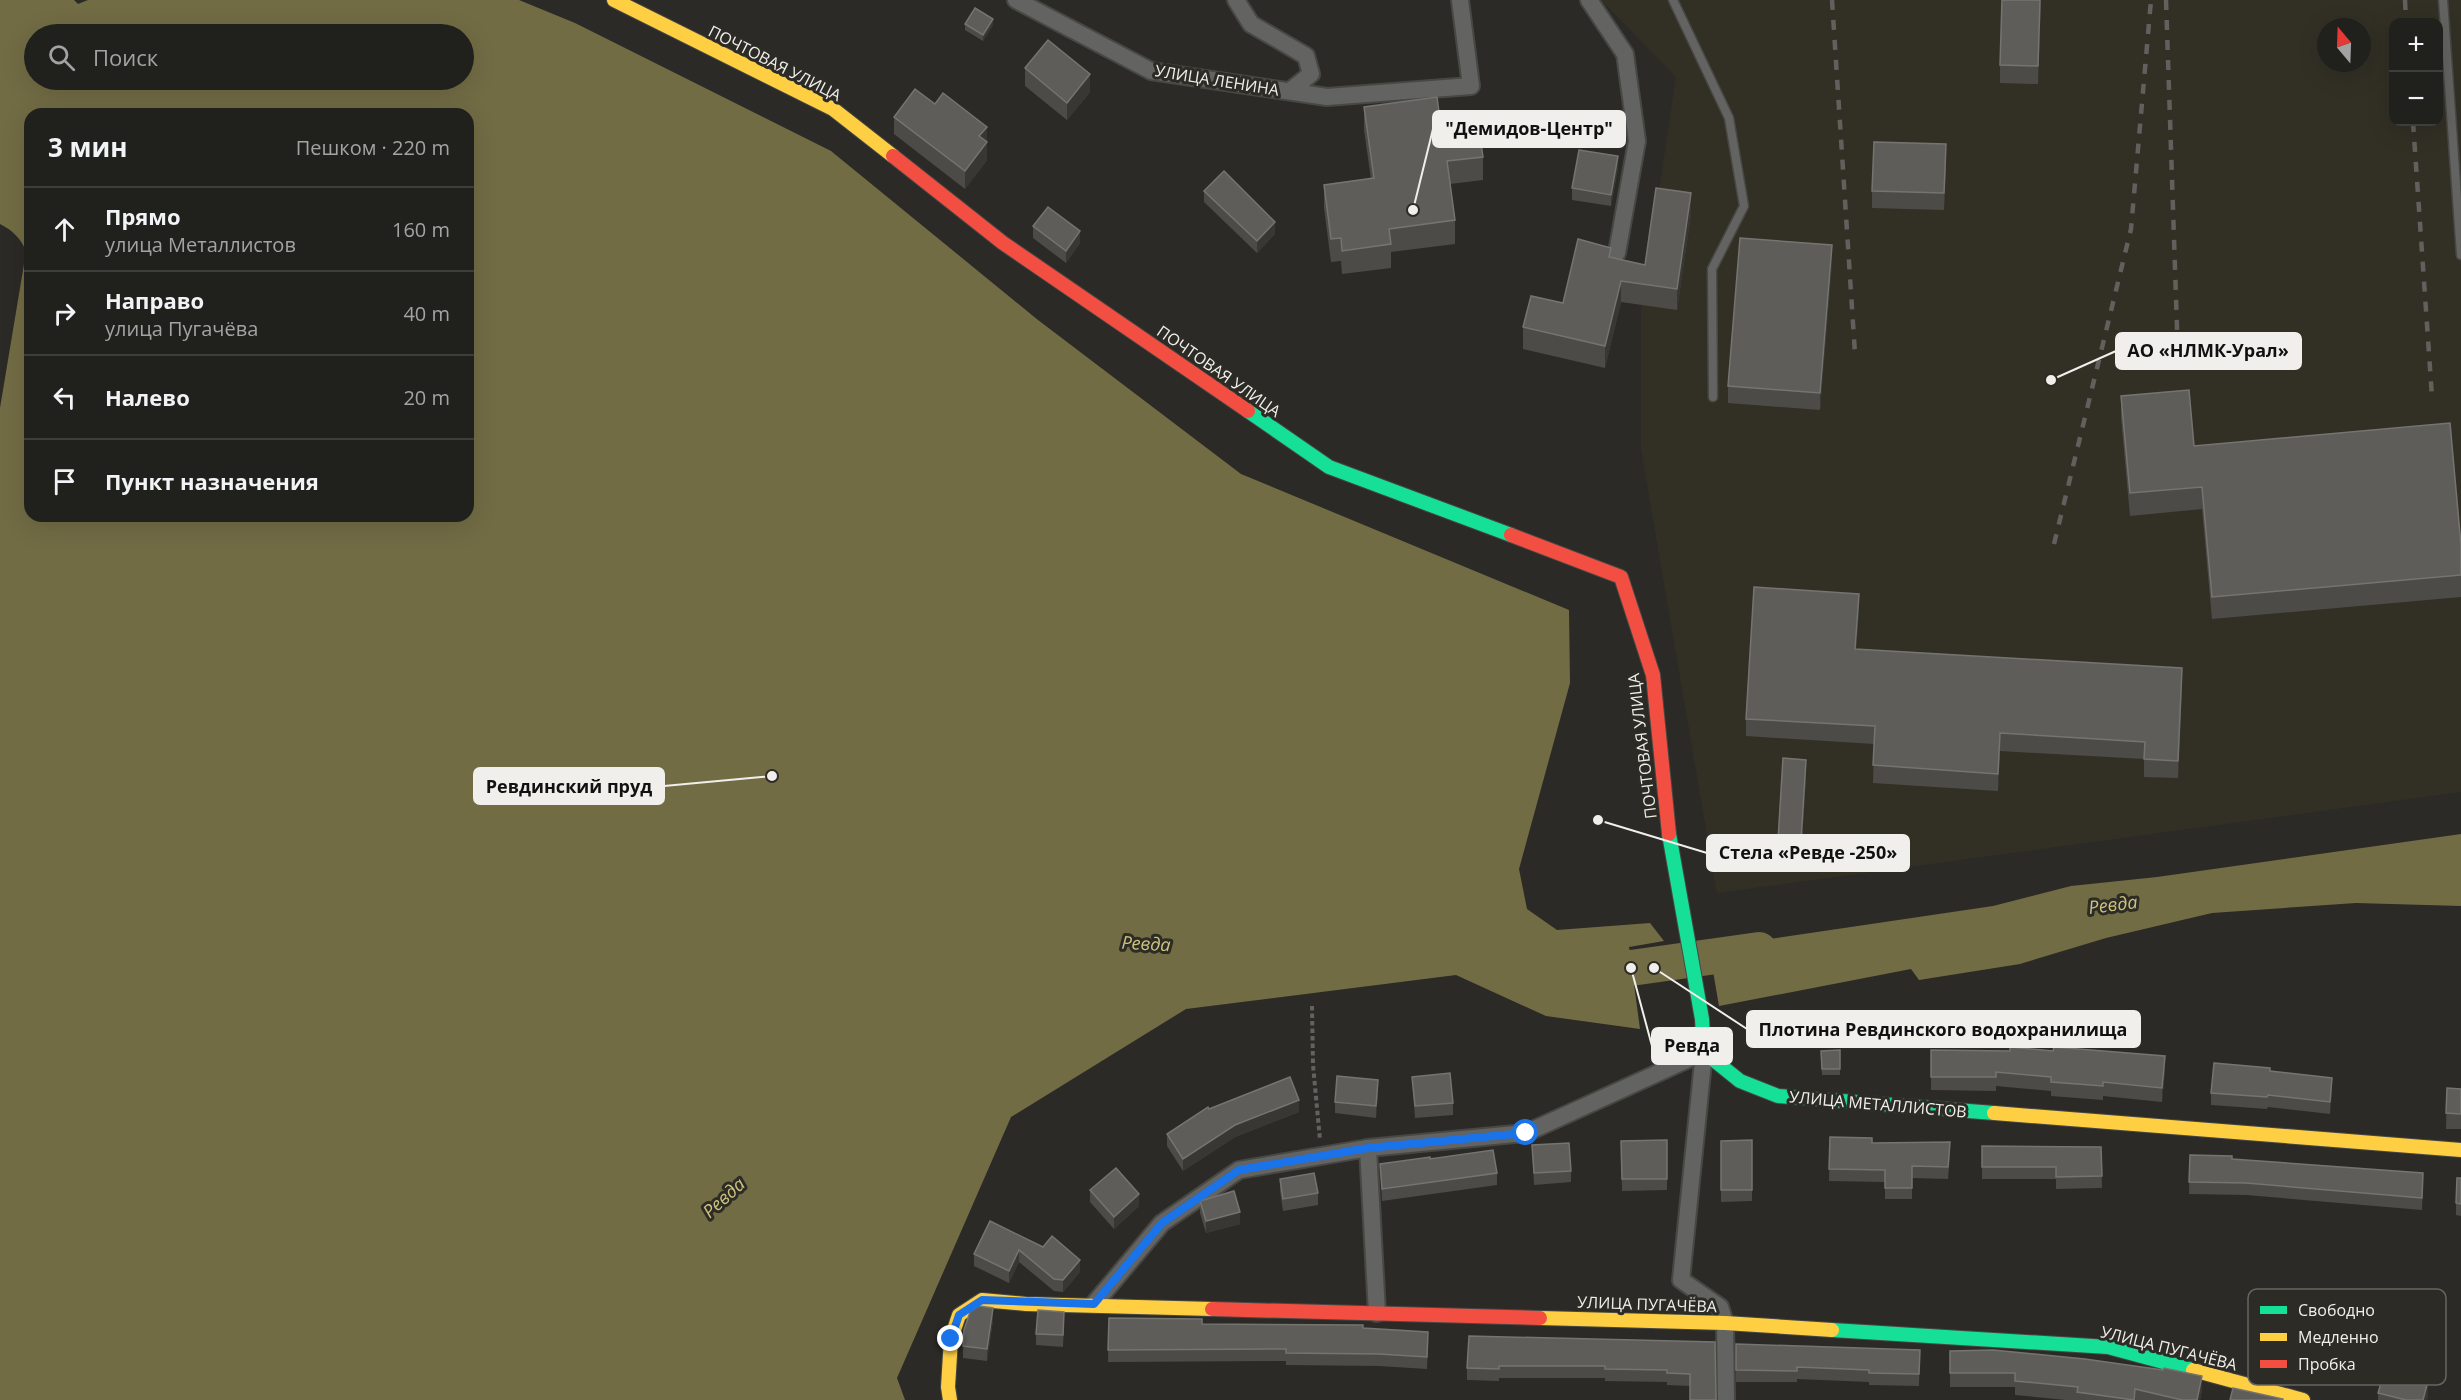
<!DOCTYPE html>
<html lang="ru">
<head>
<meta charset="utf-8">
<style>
  body { margin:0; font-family:"Open Sans",sans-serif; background:#2d2d29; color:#f1f3f6 }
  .controls { position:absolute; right:18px; top:18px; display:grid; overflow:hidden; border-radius:12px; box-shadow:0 6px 24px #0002 }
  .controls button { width:54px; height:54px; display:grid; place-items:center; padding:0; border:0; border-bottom:2px solid #3d3e3b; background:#20201c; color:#f1f3f6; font:30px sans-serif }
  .compass { position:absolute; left:2317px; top:18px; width:54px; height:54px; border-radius:50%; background:#20201c; box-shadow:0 6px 24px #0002; rotate:341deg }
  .stop { position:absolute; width:18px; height:18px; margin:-14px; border:4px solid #1a73e8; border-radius:50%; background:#fff }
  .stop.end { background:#1a73e8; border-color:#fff; box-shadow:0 2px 6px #0008 }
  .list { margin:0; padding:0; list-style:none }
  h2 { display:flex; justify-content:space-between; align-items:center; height:78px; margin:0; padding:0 24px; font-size:26px }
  h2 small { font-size:20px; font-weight:400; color:#a2a3a3 }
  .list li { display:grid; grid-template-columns:39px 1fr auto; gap:18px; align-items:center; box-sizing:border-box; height:84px; padding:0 24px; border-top:2px solid #3d3e3b }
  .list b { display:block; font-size:22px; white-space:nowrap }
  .list p { margin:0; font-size:20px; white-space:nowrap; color:#a2a3a3 }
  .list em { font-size:20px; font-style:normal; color:#a2a3a3 }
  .icon { flex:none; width:33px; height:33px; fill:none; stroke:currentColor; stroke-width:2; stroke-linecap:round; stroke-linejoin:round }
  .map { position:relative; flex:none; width:2461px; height:1400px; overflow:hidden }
  .search { position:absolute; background:#20201c; box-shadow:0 6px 24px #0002; left:24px; top:24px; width:450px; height:66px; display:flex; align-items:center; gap:15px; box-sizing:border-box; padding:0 21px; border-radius:33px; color:#a2a3a3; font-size:22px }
  .panel { position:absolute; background:#20201c; box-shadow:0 6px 24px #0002; left:24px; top:108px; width:450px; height:414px; border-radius:18px }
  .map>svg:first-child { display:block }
  .built { fill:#323025; fill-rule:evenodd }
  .water { fill:#726c45; fill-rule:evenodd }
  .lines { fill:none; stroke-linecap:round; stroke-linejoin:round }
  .river { stroke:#726c45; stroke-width:36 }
  .lane-casing { stroke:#474744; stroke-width:11 }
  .street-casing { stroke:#474744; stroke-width:20 }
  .fast-casing { stroke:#474744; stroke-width:16 }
  .slow-casing { stroke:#474744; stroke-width:16 }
  .jam-casing { stroke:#474744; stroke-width:16 }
  .path { stroke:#636260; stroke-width:4; stroke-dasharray:4.5 3; stroke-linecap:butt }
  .lane { stroke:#636361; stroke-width:8 }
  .street { stroke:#636361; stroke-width:16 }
  .fast { stroke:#16e098; stroke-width:14 }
  .slow { stroke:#ffcf43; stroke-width:14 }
  .jam { stroke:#f24e42; stroke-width:14 }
  .rail { stroke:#61605d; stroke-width:4.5; stroke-dasharray:10 10; stroke-linecap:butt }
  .wall { fill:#4c4b48 }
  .shaded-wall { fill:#383733 }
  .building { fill:#5e5d5a; stroke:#757470; stroke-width:1.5 }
  .route { stroke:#1a73e8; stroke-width:8 }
  .labels { text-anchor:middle; stroke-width:6; stroke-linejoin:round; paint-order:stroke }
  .street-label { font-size:16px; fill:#f0efeb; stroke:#2c2b25 }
  .water-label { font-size:18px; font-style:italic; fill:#cec37e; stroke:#2c2b25 }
  .key { fill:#2c2b25; stroke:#676660; stroke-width:1.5 }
  .key-label { font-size:16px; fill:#f0efeb }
  .leader { fill:none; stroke:#f0efeb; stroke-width:2 }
  .callout-dot { fill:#f0efeb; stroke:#2c2b25; stroke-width:2 }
  .callout { fill:#f0efeb; stroke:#f0efeb; stroke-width:2 }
  .callout-label { font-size:18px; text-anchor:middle; font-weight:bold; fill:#111 }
</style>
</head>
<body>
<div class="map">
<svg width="2461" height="1400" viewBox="0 0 2461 1400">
  <rect width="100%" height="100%" fill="#2b2a26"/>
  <path class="built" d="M1601,0H2461V792L1717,893L1641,449V311L1676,77ZM2394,22H2438V122H2394ZM2326,27H2362V63H2326Z"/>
  <g class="water">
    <path d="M0,0H74L78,4L88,0H519L575,23L831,151L1038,320L1241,474L1569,610L1570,683L1519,869L1527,909L1557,930L1650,923L1664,941L1629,947L1640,1029L1546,1016L1456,975L1186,1009L1011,1117L897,1378L905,1400H0V408L26,252C22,239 12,230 0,224ZM34,34H464V80H34ZM30,114H468V516H30Z"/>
    <polygon points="2461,834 2461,906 2356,903 2212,913 2106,938 2020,964 1919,980 1911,969 1719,1006 1709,948 1993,906 2071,886 2157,877"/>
  </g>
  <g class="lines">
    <polyline class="river" points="1582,965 1631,968 1759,950"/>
    <defs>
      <g id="lane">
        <polyline points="1673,0 1729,118 1744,206 1712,269 1713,397"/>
        <polyline points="2443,0 2461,255"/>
      </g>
      <g id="street">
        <polyline points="1016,0 1151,71 1327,97 1471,86 1460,0"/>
        <polyline points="1236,0 1251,24 1306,56 1311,74 1290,91"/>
        <polyline points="1589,0 1625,54 1637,141 1617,253"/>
        <polyline points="1368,1148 1377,1313"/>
        <polyline points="1094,1304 1162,1223 1239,1170 1368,1148 1526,1133 1704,1052 1681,1280 1720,1307 1725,1323 1726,1400"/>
      </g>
      <g id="fast">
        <polyline points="1248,411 1329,467 1511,535"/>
        <polyline points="1669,834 1702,1019 1704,1052 1740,1081 1778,1096 1994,1113"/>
        <polyline points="1832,1330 2108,1347 2193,1370"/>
      </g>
      <g id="slow">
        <polyline points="614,0 833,109 893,156"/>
        <polyline points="1994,1113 2461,1150"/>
        <polyline points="1540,1318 1725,1323 1832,1330"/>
        <polyline points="2193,1370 2303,1400"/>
        <polyline points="950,1400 948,1387 951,1339 959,1315 982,1300 1026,1304 1212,1309"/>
      </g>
      <g id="jam">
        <polyline points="893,156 1003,243 1248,411"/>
        <polyline points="1511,535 1621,577 1653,675 1669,834"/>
        <polyline points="1212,1309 1540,1318"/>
      </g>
    </defs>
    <use href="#lane" class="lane-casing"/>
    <use href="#street" class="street-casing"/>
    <use href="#fast" class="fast-casing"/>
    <use href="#slow" class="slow-casing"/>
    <use href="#jam" class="jam-casing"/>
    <polyline class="path" points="1312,1006 1313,1065 1320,1140"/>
    <use href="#lane" class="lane"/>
    <use href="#street" class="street"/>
    <use href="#fast" class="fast"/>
    <use href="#slow" class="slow"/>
    <use href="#jam" class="jam"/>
    <g class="rail">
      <polyline points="1832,0 1855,354"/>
      <polyline points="2166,0 2178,357"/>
      <polyline points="2405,0 2406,22"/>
      <polyline points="2413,122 2432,397"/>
      <polyline points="2054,544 2131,229 2151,0"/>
    </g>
  </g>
  <g class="wall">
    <polygon points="2041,0 2038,84 2000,83 2000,65"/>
    <polygon points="965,24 993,25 983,41 965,30"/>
    <polygon points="1025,68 1090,92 1067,120 1025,86"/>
    <polygon points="935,104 987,127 987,160 965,189 894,134 894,117"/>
    <polygon points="1364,107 1442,135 1483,157 1483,180 1450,184 1455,220 1455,244 1391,252 1391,268 1342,274 1341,261 1331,262 1324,208 1324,185 1371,179 1364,130"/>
    <polygon points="1946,162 1944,210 1872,208 1872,191"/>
    <polygon points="1618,168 1611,206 1572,200 1572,188"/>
    <polygon points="1204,191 1275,234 1257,253 1204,202"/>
    <polygon points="1691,214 1677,310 1621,302 1605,368 1523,349 1523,327 1563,303 1611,257 1645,265"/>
    <polygon points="1033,226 1080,243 1066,263 1033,238"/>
    <polygon points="1832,262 1820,410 1728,403 1728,386"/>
    <polygon points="2121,396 2194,446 2461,545 2461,597 2212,619 2202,509 2130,516 2121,418"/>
    <polygon points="1859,611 1856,649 2182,685 2178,778 2144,777 2144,759 2000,751 1998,791 1873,783 1874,744 1746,736 1746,719"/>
    <polygon points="1806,777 1801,859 1778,858 1778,840"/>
    <polygon points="1840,1050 1840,1075 1822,1075 1821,1051"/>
    <polygon points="1931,1050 2165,1070 2162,1102 2103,1096 2103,1100 2051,1096 2051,1091 1996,1086 1996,1091 1931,1090"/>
    <polygon points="2270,1071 2332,1090 2330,1114 2268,1107 2267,1109 2211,1105 2211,1093"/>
    <polygon points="1412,1077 1453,1103 1453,1115 1415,1118"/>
    <polygon points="2447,1088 2461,1089 2461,1129 2446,1129"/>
    <polygon points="1378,1092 1376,1118 1335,1113 1335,1102"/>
    <polygon points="1209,1109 1299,1112 1235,1137 1183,1171 1167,1146 1167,1134"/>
    <polygon points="1830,1137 1950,1154 1948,1179 1912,1178 1912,1199 1885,1199 1885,1182 1829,1181"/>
    <polygon points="1667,1140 1667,1190 1622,1191 1621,1141"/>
    <polygon points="1752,1140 1752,1201 1721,1202 1721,1141"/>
    <polygon points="1532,1145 1571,1171 1571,1182 1534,1185"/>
    <polygon points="1982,1146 2101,1147 2102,1188 2056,1189 2056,1179 1982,1179"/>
    <polygon points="2190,1155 2232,1159 2423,1185 2422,1210 2246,1195 2189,1194"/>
    <polygon points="1430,1159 1497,1173 1497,1185 1382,1201 1380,1164"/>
    <polygon points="2461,1178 2461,1216 2456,1215 2456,1203"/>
    <polygon points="1280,1179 1318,1193 1318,1205 1283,1211 1280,1191"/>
    <polygon points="1090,1190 1139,1206 1114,1229 1090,1202"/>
    <polygon points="1200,1201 1240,1224 1206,1233 1200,1213"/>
    <polygon points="990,1221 1080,1272 1063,1292 1054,1291 1019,1262 1009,1283 974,1266 974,1254"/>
    <polygon points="1109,1318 1202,1324 1363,1328 1428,1344 1427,1369 1379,1366 1286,1365 1286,1361 1108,1362"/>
    <polygon points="993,1320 987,1361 963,1358 963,1346"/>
    <polygon points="1064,1324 1063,1347 1036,1345 1036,1334"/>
    <polygon points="1715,1342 1690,1386 1667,1385 1667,1382 1605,1381 1605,1378 1499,1378 1499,1381 1467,1380 1467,1368"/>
    <polygon points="1736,1344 1920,1350 1919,1386 1869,1385 1869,1382 1797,1379 1797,1382 1736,1382"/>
    <polygon points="1950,1351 2202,1390 2200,1400 2066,1400 2015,1395 2015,1387 1950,1387"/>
    <polygon points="2371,1363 2367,1385 2327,1378 2327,1366"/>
    <polygon points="2378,1393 2428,1393 2427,1400 2378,1400"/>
  </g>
  <g class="shaded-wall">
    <polygon points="2040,0 2041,0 2038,84 2038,66"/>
    <polygon points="993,19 993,25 983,41 983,35"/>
    <polygon points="1090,74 1090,92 1067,120 1067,103"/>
    <polygon points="987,127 987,160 965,189 965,171 979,136"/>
    <polygon points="1618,156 1618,168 1611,206 1611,195"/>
    <polygon points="1691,193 1691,214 1677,310 1677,289"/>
    <polygon points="1275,222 1275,234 1257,253 1257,241"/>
    <polygon points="1080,231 1080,243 1066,263 1066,251"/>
    <polygon points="1832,245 1832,262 1820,410 1820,393"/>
    <polygon points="1621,281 1621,302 1605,368 1605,346"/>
    <polygon points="1859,594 1859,611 1855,667 1855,649"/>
    <polygon points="2182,668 2182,685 2178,778 2178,761"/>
    <polygon points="2000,733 2000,751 1998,791 1998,774"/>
    <polygon points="1806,760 1806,777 1801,859 1801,841"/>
    <polygon points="2165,1056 2165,1070 2162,1102 2162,1088"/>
    <polygon points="2332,1078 2332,1090 2330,1114 2330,1102"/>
    <polygon points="1378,1080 1378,1092 1376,1118 1376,1106"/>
    <polygon points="1299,1100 1299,1112 1235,1137 1183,1171 1183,1159 1235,1125"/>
    <polygon points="1139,1194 1139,1206 1114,1229 1114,1217"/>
    <polygon points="1240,1212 1240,1224 1206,1233 1206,1221"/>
    <polygon points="1019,1250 1019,1262 1009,1283 1009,1271"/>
    <polygon points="1080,1260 1080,1272 1063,1292 1063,1280"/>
    <polygon points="993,1308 993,1320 987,1361 987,1349"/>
    <polygon points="1064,1312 1064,1324 1063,1347 1063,1335"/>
    <polygon points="2371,1351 2371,1363 2367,1385 2367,1373"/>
    <polygon points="2202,1376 2202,1390 2200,1400 2197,1400"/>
    <polygon points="2428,1381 2428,1393 2427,1400 2423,1400"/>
  </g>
  <g class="building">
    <polygon points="2002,0 2040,0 2038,66 2000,65"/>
    <polygon points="975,8 993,19 983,35 965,24"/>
    <polygon points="1048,40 1090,74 1067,103 1025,68"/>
    <polygon points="915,89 935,104 943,93 987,127 979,136 987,142 965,171 894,117"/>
    <polygon points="1437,97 1442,135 1479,130 1483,157 1447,161 1455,220 1389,229 1391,244 1342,251 1341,238 1331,239 1324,185 1374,178 1364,107"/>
    <polygon points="1874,142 1946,144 1944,193 1872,191"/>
    <polygon points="1579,150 1618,156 1611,195 1572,188"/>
    <polygon points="1224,171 1275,222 1257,241 1204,191"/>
    <polygon points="1656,188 1691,193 1677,289 1621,281 1605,346 1523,327 1531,296 1563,303 1578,239 1611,248 1609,257 1645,265"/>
    <polygon points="1048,207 1080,231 1066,251 1033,226"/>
    <polygon points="1740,238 1832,245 1820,393 1728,386"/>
    <polygon points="2189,390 2194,446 2450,423 2461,545 2461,575 2212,597 2202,487 2130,493 2121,396"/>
    <polygon points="1754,587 1859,594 1855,649 2182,668 2178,761 2144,759 2145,742 2000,733 1998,774 1873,765 1875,726 1746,719"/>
    <polygon points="1783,758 1806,760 1801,841 1778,840"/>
    <polygon points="2010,1047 2053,1051 2054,1047 2165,1056 2162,1088 2103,1082 2103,1086 2051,1082 2051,1077 1996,1072 1996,1077 1931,1077 1931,1050 2010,1051"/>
    <polygon points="1840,1050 1840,1069 1822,1069 1821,1051"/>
    <polygon points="2214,1063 2270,1068 2270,1071 2332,1078 2330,1102 2268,1095 2267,1097 2211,1093"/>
    <polygon points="1450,1073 1453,1103 1415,1106 1412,1077"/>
    <polygon points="1337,1076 1378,1080 1376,1106 1335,1102"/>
    <polygon points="1290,1077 1299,1100 1235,1125 1183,1159 1167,1134 1208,1107 1209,1109"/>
    <polygon points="2447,1088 2461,1089 2461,1114 2446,1113"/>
    <polygon points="1830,1137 1872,1138 1872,1143 1950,1142 1948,1167 1912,1166 1912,1188 1885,1188 1885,1170 1829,1169"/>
    <polygon points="1667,1140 1667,1179 1622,1179 1621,1141"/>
    <polygon points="1752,1140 1752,1190 1721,1190 1721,1141"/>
    <polygon points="1569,1143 1571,1171 1534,1173 1532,1145"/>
    <polygon points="1982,1146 2101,1147 2102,1176 2056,1177 2056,1167 1982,1167"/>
    <polygon points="1493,1150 1497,1173 1382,1189 1380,1164 1430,1157 1430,1159"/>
    <polygon points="2190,1155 2232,1156 2232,1159 2423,1173 2422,1198 2246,1183 2189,1182"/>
    <polygon points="1116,1168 1139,1194 1114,1217 1090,1190"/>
    <polygon points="1314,1173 1318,1193 1283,1199 1280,1179"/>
    <polygon points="2457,1178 2461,1178 2461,1204 2456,1203"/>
    <polygon points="1234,1191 1240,1212 1206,1221 1200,1201"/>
    <polygon points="990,1221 1043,1247 1052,1236 1080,1260 1063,1280 1054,1279 1019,1250 1009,1271 974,1254"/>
    <polygon points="979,1306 993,1308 987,1349 963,1346 964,1330 970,1312"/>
    <polygon points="1038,1310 1064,1312 1063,1335 1036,1334"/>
    <polygon points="1109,1318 1202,1319 1202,1324 1363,1325 1363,1328 1428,1332 1427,1357 1379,1354 1286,1353 1286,1349 1108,1350"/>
    <polygon points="1469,1336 1715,1342 1716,1400 1690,1400 1690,1374 1667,1373 1667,1370 1605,1369 1605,1366 1499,1366 1499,1369 1467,1368"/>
    <polygon points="1736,1344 1920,1350 1919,1374 1869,1373 1869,1370 1797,1367 1797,1371 1736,1370"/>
    <polygon points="1993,1350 2085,1359 2163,1370 2164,1368 2202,1376 2197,1400 2182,1400 2135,1389 2134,1400 2077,1392 2078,1387 2015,1381 2015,1373 1950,1373 1950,1351"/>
    <polygon points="2385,1370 2428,1381 2423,1400 2406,1400 2378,1393"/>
    <polygon points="2233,1388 2283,1399 2283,1400 2230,1400"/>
  </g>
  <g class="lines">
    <polyline class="route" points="951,1339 959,1315 982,1300 1094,1304 1162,1223 1239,1170 1368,1148 1526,1133"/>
  </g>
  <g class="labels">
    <g class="street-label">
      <text transform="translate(775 63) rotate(27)" y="6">ПОЧТОВАЯ УЛИЦА</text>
      <text transform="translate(1217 80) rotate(9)" y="6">УЛИЦА ЛЕНИНА</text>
      <text transform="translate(1219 371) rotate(35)" y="6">ПОЧТОВАЯ УЛИЦА</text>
      <text transform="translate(1642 746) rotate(-97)" y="6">ПОЧТОВАЯ УЛИЦА</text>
      <text transform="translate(1878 1104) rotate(5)" y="6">УЛИЦА МЕТАЛЛИСТОВ</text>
      <text transform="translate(1647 1304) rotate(2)" y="6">УЛИЦА ПУГАЧЁВА</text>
      <text transform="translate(2169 1348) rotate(14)" y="6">УЛИЦА ПУГАЧЁВА</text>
    </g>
    <g class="water-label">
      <text transform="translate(2113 905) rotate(-7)" y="6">Ревда</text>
      <text transform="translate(1146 944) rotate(3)" y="6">Ревда</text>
      <text transform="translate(724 1198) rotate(-42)" y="6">Ревда</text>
    </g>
  </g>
  <rect x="2248" y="1289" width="198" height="96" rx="9" class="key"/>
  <rect x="2260" y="1306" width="27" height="8" fill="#16e098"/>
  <rect x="2260" y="1333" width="27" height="8" fill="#ffcf43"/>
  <rect x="2260" y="1360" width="27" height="8" fill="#f24e42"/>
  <g class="key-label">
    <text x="2298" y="1316">Свободно</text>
    <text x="2298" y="1343">Медленно</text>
    <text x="2298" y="1370">Пробка</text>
  </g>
  <path class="leader" d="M1413 210L1433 129M2051 380L2116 351M772 776L664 786M1598 820L1707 853M1654 968L1747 1029M1631 968L1652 1046"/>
  <g class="callout-dot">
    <circle cx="1413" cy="210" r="6"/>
    <circle cx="2051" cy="380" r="6"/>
    <circle cx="772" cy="776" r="6"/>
    <circle cx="1598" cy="820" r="6"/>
    <circle cx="1654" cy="968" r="6"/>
    <circle cx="1631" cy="968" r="6"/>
  </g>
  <g class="callout">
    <rect x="1433" y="111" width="192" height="36" rx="6"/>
    <rect x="2116" y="333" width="185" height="36" rx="6"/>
    <rect x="474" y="768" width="190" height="36" rx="6"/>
    <rect x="1707" y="835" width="202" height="36" rx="6"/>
    <rect x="1747" y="1011" width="393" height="36" rx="6"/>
    <rect x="1652" y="1028" width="80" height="36" rx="6"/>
  </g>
  <g class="callout-label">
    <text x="1529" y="135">"Демидов-Центр"</text>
    <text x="2208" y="357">АО «НЛМК-Урал»</text>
    <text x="569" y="793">Ревдинский пруд</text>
    <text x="1808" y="859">Стела «Ревде -250»</text>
    <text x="1943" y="1036">Плотина Ревдинского водохранилища</text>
    <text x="1692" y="1052">Ревда</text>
  </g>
</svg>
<div class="controls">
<button>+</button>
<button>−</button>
</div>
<svg class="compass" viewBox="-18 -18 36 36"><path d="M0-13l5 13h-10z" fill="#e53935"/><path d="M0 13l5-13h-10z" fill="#a2a3a3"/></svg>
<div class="stop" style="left:1526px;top:1133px"></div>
<div class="stop end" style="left:951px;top:1339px"></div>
<div class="search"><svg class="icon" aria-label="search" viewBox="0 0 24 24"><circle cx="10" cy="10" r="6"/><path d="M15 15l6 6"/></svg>Поиск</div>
<section class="panel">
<h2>3 мин<small>Пешком · 220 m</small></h2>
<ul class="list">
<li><svg class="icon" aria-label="ahead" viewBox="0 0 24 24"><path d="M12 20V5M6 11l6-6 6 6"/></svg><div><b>Прямо</b><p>улица Металлистов</p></div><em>160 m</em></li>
<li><svg class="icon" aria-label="right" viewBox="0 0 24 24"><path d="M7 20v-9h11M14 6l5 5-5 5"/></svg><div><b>Направо</b><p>улица Пугачёва</p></div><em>40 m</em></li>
<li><svg class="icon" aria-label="left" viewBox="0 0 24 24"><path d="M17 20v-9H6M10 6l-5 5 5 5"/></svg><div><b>Налево</b></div><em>20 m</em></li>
<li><svg class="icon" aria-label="arrive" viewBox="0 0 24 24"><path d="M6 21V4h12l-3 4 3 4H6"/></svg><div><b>Пункт назначения</b></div></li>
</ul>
</section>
</div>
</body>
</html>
